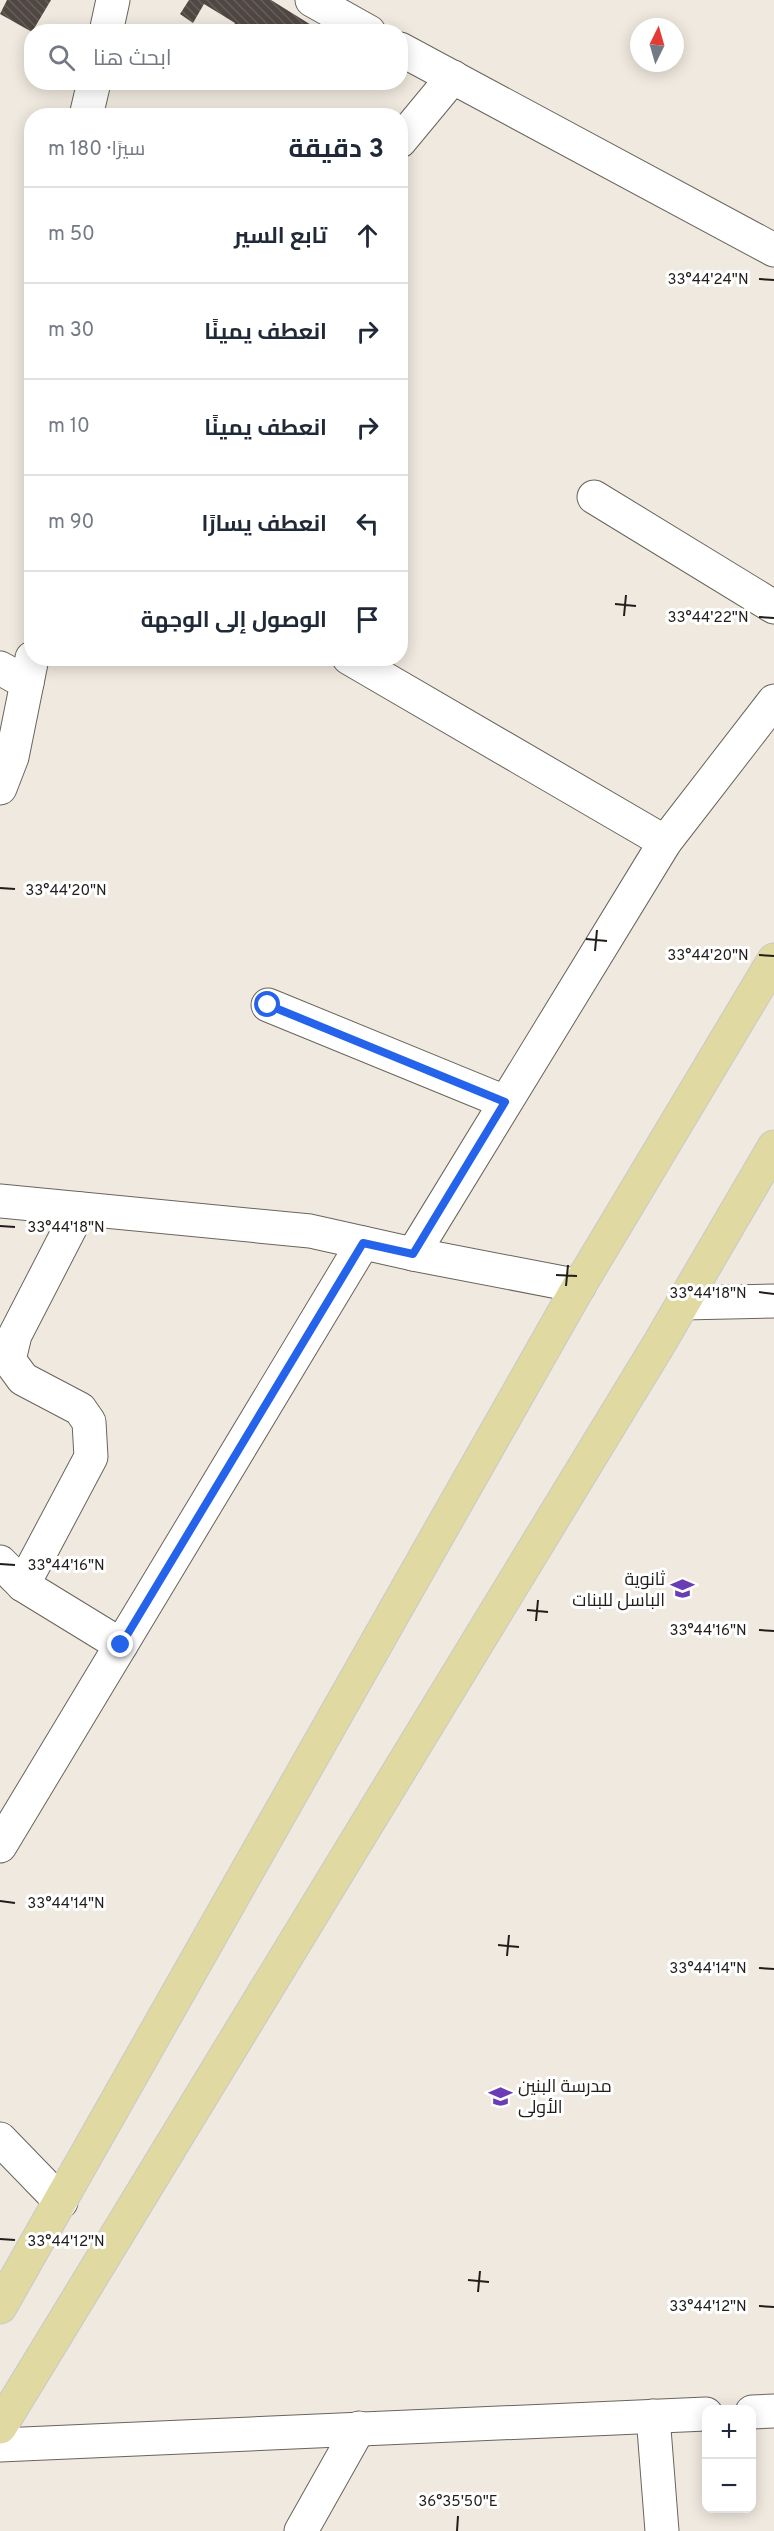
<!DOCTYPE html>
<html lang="ar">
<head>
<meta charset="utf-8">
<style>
  body { margin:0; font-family:Overpass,Cairo,sans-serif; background:#f2f2f3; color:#1f2937; direction:rtl }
  .controls { position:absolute; right:18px; bottom:18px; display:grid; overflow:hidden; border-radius:12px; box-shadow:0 3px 15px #0003 }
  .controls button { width:54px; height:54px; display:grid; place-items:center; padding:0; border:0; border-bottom:2px solid #e0e1e3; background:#fff; color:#1f2937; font:30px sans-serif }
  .compass { position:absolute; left:630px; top:18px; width:54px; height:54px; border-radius:50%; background:#fff; box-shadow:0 3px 15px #0003; rotate:5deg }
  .stop { position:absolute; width:18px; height:18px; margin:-14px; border:4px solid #2563eb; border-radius:50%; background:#fff }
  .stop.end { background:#2563eb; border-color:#fff; box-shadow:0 2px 6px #0008 }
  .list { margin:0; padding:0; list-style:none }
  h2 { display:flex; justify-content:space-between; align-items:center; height:78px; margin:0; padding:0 24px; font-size:26px }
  h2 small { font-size:20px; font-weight:400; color:#747a83 }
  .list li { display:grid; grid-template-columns:39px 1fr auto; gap:18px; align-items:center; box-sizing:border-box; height:96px; padding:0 24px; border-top:2px solid #e0e1e3 }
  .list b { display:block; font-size:22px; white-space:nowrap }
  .list em { font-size:20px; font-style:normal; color:#747a83 }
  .icon { flex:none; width:33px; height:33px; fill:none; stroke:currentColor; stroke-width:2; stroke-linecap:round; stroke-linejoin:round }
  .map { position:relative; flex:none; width:774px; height:2531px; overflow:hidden; direction:ltr }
  .search { position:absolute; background:#fff; box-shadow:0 3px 15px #0003; left:24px; top:24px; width:384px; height:66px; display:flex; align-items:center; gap:15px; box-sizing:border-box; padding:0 21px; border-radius:24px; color:#747a83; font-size:22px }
  .panel { position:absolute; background:#fff; box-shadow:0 3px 15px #0003; left:24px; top:108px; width:384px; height:558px; border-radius:24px; direction:rtl }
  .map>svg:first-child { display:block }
  .building { fill:url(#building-back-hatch) }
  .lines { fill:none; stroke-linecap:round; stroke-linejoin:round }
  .street-casing { stroke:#6a645c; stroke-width:35 }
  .primary-casing { stroke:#c9c9c8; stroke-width:35 }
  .street { stroke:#fff; stroke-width:33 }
  .primary { stroke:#e0d9a2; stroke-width:33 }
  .route { stroke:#2563eb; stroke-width:8 }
  .ticks { fill:none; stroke:#201d1a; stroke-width:2 }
  .labels { text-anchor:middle; stroke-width:6; stroke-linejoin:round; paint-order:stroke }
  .poi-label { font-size:18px; fill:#201d1a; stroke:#fff; text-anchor:end }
  .ticks-label { font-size:15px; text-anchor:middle; fill:#201d1a; stroke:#fff; stroke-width:6; stroke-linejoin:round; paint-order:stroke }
</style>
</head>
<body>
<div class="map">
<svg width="774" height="2531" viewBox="0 0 774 2531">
  <defs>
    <pattern id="building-back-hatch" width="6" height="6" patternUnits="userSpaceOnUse" patternTransform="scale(1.5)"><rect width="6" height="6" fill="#504742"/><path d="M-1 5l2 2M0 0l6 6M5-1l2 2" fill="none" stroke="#665e5a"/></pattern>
  </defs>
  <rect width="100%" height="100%" fill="#f0e9df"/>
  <g class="building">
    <polygon points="7,0 51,0 32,32 0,14"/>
    <polygon points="189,0 271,0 316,28 314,32 230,32 235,23 204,4 193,23 180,14"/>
  </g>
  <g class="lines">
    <defs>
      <g id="street">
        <polyline points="312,0 369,32"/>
        <polyline points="106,32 113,0"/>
        <polyline points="400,49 774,250"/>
        <polyline points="86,116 94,82"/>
        <polyline points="400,141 453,77"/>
        <polyline points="594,497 774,607"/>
        <polyline points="349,658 665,842"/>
        <polyline points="0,668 27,683"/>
        <polyline points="0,788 12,757 32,658"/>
        <polyline points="268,1005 505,1102"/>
        <polyline points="0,1201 310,1231 413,1254 579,1286"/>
        <polyline points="413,1254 665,842 774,701"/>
        <polyline points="683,1303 774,1301"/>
        <polyline points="0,1562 23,1585 121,1645"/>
        <polyline points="23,1585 91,1457 89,1422 80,1409 23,1379 9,1360 15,1335 80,1209"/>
        <polyline points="0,1846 363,1243"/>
        <polyline points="0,2139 61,2202"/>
        <polyline points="752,2412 774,2411"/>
        <polyline points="653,2416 662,2531"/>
        <polyline points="0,2445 706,2414"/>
        <polyline points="301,2531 359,2428"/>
      </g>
      <g id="primary">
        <polyline points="0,2307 579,1286 774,960"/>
        <polyline points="0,2427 659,1344 774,1147"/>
      </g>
    </defs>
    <use href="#street" class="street-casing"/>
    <use href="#primary" class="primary-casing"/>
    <use href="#street" class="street"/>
    <use href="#primary" class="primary"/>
  </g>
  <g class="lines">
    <polyline class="route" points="121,1645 363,1243 413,1254 505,1102 268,1005"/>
  </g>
  <path class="ticks" d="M759,279L774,280M615,604L636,606M624,616L626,595M759,617L774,618M0,888L15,889M586,939L607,941M595,951L597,930M759,955L774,956M0,1226L15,1227M556,1275L577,1276M566,1286L568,1265M759,1292L774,1294M0,1564L15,1565M527,1610L548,1612M536,1621L538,1600M759,1630L774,1631M0,1901L15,1903M498,1945L519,1947M507,1956L509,1935M759,1968L774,1969M0,2239L15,2240M468,2280L489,2282M478,2292L480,2271M759,2306L774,2307M457,2531L458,2516"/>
  <defs>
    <symbol id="school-bare" viewBox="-9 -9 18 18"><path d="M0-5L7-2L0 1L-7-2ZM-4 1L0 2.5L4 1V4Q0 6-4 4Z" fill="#6a3db5" stroke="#fff" stroke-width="2.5" paint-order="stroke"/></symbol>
  </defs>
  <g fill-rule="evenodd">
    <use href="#school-bare" x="666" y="1572" width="33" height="33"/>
    <use href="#school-bare" x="484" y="2080" width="33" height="33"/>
  </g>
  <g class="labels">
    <g class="poi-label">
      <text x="665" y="1585">ثانوية<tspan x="665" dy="21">الباسل للبنات</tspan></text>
      <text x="518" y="2092" text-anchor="start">مدرسة البنين<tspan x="518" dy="21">الأولى</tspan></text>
    </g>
  </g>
  <g class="ticks-label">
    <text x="708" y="284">33°44'24"N</text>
    <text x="708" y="622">33°44'22"N</text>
    <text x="66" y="895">33°44'20"N</text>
    <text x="708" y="960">33°44'20"N</text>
    <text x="66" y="1232">33°44'18"N</text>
    <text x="708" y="1298">33°44'18"N</text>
    <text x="66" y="1570">33°44'16"N</text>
    <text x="708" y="1635">33°44'16"N</text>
    <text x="66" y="1908">33°44'14"N</text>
    <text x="708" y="1973">33°44'14"N</text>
    <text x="66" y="2246">33°44'12"N</text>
    <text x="708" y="2311">33°44'12"N</text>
    <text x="458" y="2506">36°35'50"E</text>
  </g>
</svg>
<div class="controls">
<button>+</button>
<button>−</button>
</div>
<svg class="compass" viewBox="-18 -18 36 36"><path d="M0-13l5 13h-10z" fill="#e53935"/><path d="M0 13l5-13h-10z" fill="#747a83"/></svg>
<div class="stop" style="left:268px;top:1005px"></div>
<div class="stop end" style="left:121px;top:1645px"></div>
<div class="search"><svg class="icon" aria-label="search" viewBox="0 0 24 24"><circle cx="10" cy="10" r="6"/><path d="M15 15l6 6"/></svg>ابحث هنا</div>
<section class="panel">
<h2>3 دقيقة<small>سيرًا · 180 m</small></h2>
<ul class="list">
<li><svg class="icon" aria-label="ahead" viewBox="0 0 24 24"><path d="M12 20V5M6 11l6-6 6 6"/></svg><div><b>تابع السير</b></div><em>50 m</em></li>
<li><svg class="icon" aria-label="right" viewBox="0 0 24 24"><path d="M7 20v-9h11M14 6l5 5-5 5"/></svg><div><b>انعطف يمينًا</b></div><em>30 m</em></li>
<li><svg class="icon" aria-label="right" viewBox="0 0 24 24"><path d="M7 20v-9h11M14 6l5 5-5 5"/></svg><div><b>انعطف يمينًا</b></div><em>10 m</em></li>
<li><svg class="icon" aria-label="left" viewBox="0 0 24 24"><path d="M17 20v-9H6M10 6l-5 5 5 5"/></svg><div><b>انعطف يسارًا</b></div><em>90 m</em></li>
<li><svg class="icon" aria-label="arrive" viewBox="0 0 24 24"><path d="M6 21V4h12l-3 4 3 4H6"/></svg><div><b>الوصول إلى الوجهة</b></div></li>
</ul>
</section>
</div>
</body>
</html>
